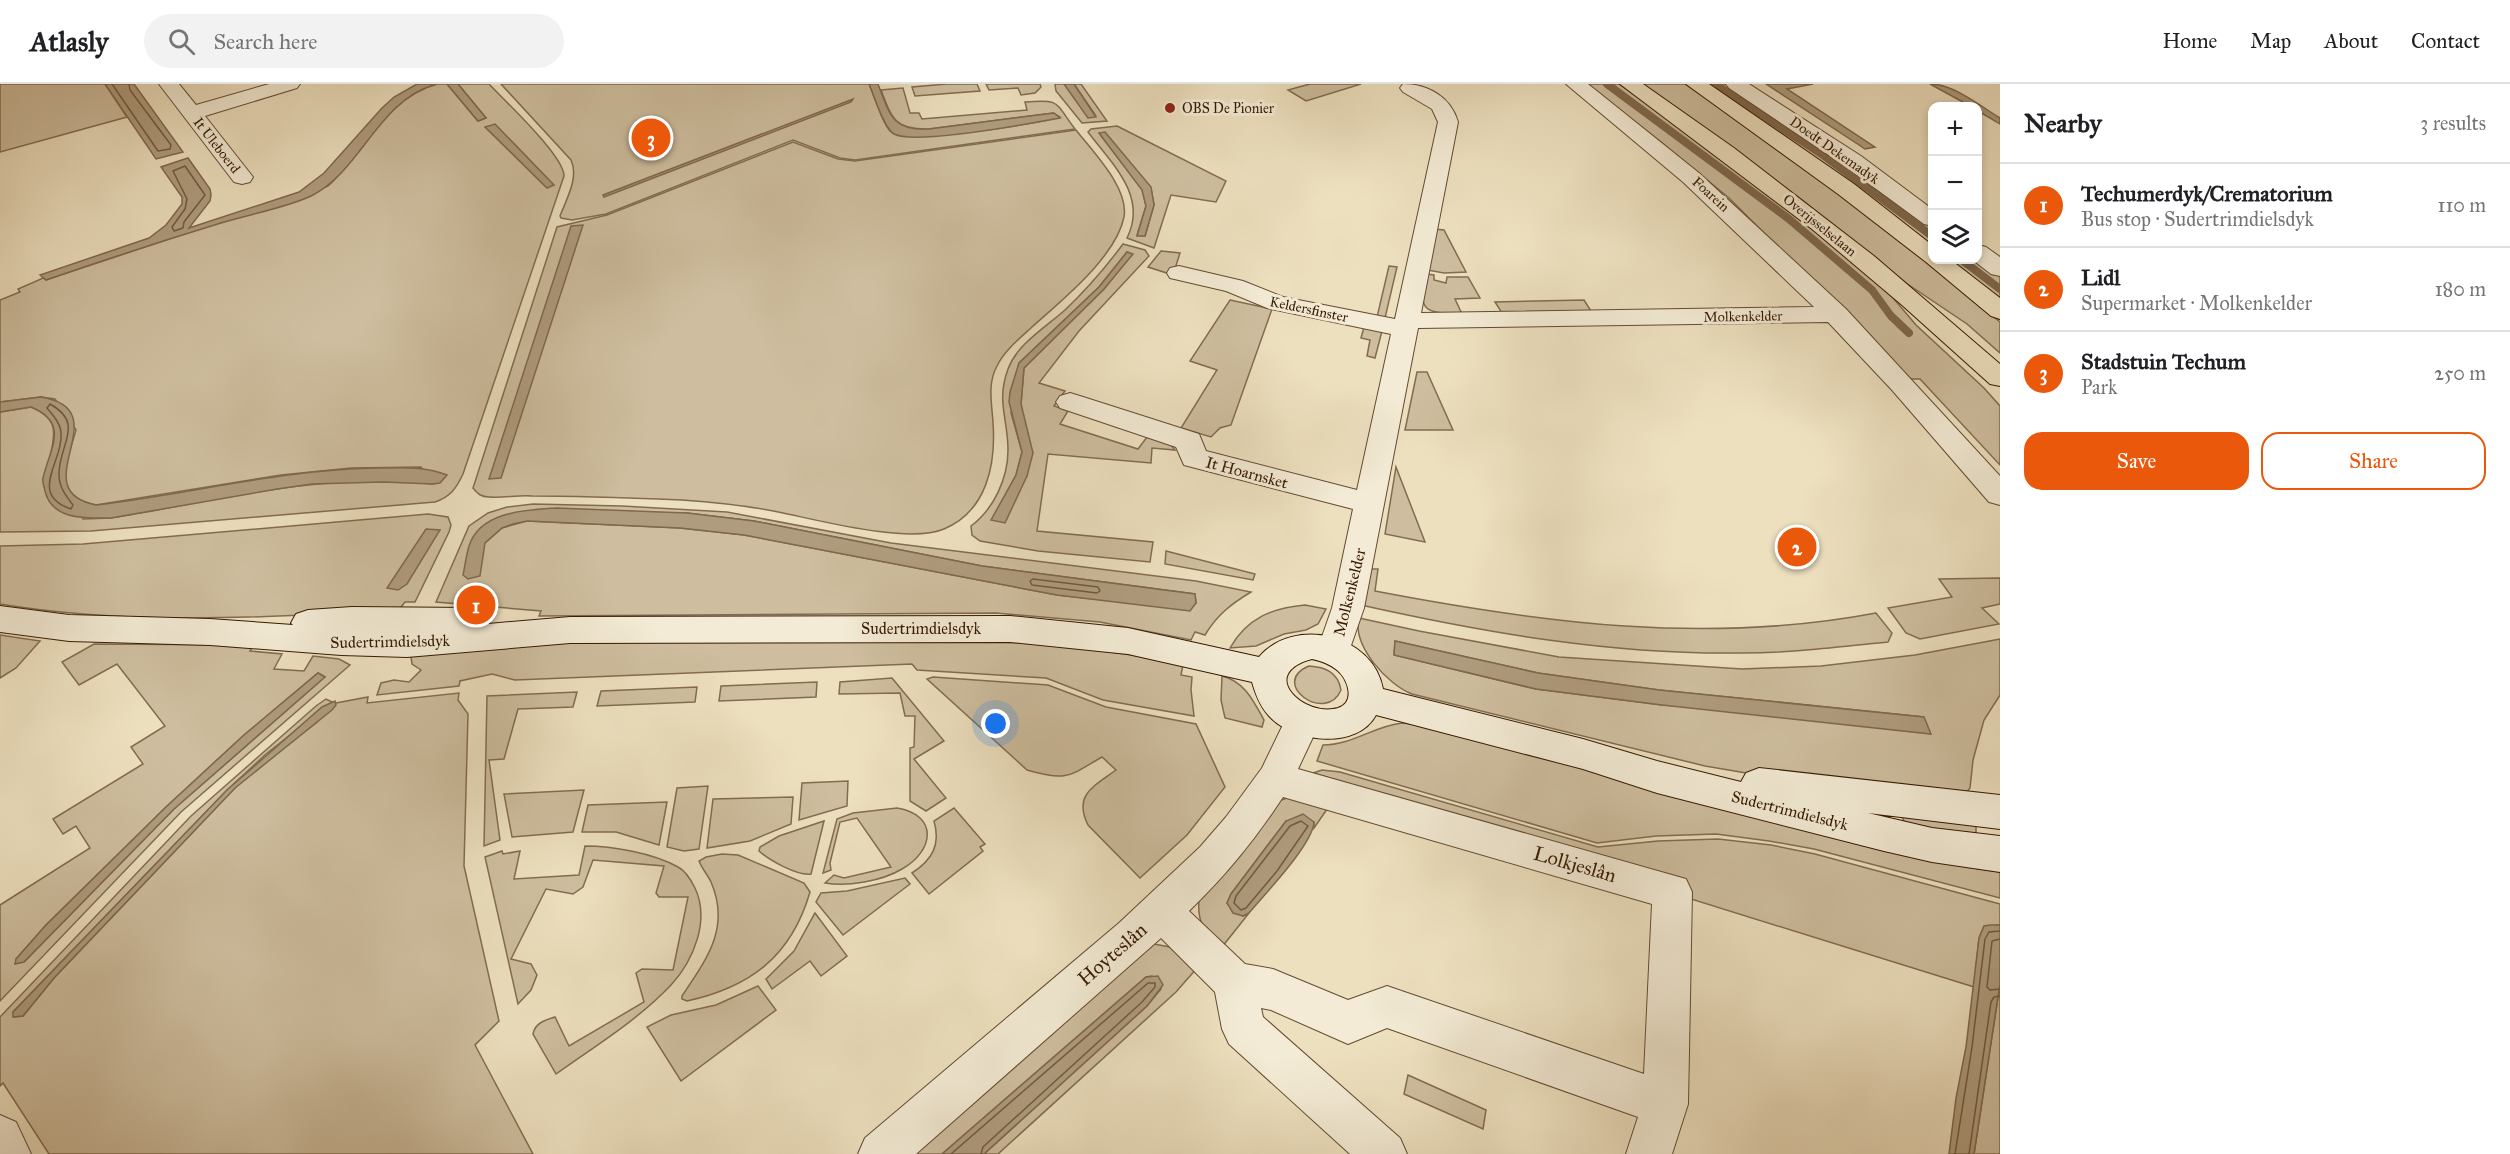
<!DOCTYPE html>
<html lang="en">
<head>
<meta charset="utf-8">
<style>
  body { margin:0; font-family:"IM FELL Great Primer",serif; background:#f2f2f2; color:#202124 }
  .controls { position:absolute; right:18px; top:18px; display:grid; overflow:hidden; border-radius:12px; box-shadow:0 3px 9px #0003 }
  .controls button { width:54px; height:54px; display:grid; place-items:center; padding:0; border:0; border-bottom:2px solid #e0e0e0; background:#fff; color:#202124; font:30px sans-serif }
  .you { position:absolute; left:996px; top:640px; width:21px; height:21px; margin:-15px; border:4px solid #fff; border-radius:50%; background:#1a73e8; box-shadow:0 0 0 9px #1a73e833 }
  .badge { display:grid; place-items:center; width:39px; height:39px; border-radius:50%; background:#ea580c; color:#fff; font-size:20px; font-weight:700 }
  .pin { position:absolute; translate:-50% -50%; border:3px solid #fff; box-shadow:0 2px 6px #0006 }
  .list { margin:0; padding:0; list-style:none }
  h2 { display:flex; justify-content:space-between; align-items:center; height:78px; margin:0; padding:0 24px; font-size:26px }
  h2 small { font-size:20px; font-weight:400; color:#757577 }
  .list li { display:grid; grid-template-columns:39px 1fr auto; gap:18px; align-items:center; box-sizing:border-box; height:84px; padding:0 24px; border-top:2px solid #e0e0e0 }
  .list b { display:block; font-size:22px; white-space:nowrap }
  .list p { margin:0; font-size:20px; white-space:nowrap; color:#757577 }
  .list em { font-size:20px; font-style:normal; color:#757577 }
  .actions { display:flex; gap:12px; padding:18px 24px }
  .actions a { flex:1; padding:14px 0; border:2px solid #ea580c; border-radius:18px; text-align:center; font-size:21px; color:#ea580c }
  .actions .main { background:#ea580c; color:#fff }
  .icon { flex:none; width:33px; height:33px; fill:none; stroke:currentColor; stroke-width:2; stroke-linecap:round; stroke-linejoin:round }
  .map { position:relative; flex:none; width:2000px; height:1070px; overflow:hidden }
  header { display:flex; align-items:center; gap:36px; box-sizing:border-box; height:84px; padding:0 30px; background:#fff; border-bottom:2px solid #e0e0e0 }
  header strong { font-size:28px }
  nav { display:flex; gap:33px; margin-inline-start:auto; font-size:21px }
  .search { width:420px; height:54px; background:#f2f2f2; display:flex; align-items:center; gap:15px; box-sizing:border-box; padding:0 21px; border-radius:33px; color:#757577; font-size:22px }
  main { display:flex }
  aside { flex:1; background:#fff }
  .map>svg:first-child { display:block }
  .green { fill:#cebe9f; stroke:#826c50; stroke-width:1.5; fill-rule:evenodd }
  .water { fill:#af9c7e; stroke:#7f684c; stroke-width:1.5 }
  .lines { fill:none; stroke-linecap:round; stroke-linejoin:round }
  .shore { stroke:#725a3f; stroke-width:1.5 }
  .stream { stroke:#7f684c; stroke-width:8 }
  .street-casing { stroke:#644b30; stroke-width:2 }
  .secondary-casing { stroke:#361900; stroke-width:2 }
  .primary-casing { stroke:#361900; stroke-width:2 }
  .street { fill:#f3ebd5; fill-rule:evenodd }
  .secondary { fill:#f3ebd5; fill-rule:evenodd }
  .primary { fill:#ede0bf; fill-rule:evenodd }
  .poi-dot { fill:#8f2418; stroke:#f3ebd5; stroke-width:2 }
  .labels { text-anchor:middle; stroke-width:6; stroke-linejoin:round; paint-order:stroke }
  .far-poi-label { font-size:14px; fill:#361900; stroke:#f3ebd5; text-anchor:start }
  .far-street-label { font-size:14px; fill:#361900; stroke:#f3ebd5 }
  .street-label { font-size:16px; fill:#361900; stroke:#f3ebd5 }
  .near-street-label { font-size:20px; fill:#361900; stroke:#f3ebd5 }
</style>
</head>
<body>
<header>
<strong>Atlasly</strong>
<div class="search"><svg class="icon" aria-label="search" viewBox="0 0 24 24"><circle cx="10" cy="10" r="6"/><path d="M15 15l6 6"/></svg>Search here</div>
<nav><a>Home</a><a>Map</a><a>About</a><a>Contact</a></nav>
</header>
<main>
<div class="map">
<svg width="2000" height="1070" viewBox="0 0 2000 1070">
  <rect width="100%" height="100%" fill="#ede0bf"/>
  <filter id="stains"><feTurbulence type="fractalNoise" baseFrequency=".00333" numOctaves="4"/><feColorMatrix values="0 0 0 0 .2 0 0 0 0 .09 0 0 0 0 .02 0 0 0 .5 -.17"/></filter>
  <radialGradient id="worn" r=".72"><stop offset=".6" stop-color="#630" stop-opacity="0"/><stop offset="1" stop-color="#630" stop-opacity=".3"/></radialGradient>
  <g class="green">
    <polygon points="0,0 105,0 127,33 0,68"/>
    <path d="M437,0H447L478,37L486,34L458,0H489C505,17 564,72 564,92L463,390C456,405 450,413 435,418L91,447L0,448V328L31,323C58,334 56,348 50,373L83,435L111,434C217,417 325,387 433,400L421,383L351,384L281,391L96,421C50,412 67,378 76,346L55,315L41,313L0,318V216L20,208L18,205L43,194L46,196L328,102C364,69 387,13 437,0Z"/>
    <path d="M501,0H869C874,11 882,39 890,47C905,61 1037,40 1060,33L1053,29L929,45C895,46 892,35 881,6L903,4L910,29H919L922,35L1027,26L1025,18C1060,15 1054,17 1075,45L855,76L840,74L793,56L606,130L572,136L561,134L560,132C567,114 579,93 571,76Z"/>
    <polygon points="947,0 977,0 980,7 915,12 912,3"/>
    <polygon points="986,0 1040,0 1041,3 1035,9 1021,11 1018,4 989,6"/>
    <polygon points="1055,0 1064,0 1096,32 1074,0 1081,0 1107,37 1082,39 1056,7"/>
    <polygon points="1310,0 1361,0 1306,17 1288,6"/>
    <polygon points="1586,0 1619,0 1722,73 1883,202 1916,241 1984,304 2000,322 2000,381 1920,295 1910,295 1729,114 1661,58"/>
    <polygon points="1642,0 1685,0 1704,13 1775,62 1907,162 2000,238 2000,269 1967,240 1906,199 1801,115"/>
    <polygon points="1705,0 1729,0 1932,140 1932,162 1855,103"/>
    <path d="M1117,42L1226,97L1216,118L1171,111L1154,164L1127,154C1148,112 1112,80 1088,48L1091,45ZM1099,49L1151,104L1154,121L1145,152L1137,151L1146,122L1142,105Z"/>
    <path d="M1076,46C1093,68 1129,104 1124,133C1116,173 1062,216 1032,243C1020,254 1004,267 997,282C987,300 992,320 993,339C996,380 987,427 944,445C906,461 812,434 768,426C740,421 711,418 682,416C632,414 582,412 532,412C518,411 503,414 489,413C481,413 478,410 473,404L557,143L607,131L793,58L838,75L855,77Z"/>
    <polygon points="1435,145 1444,146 1466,188 1444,189 1427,186"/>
    <path d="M1123,160L1145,166L1149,172L1079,247L1039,299L1065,307L1054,322L1068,327L1060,340L1138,365L1147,353L1170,360L1175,366L1152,364L1151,379L1048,370L1037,447L1153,458L1150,478L1038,467L980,457L972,451L971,442C994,425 1008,394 1008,366C1008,334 996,318 1008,285C1017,260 1046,243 1065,226C1086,206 1106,183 1123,160ZM1127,168L1132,170L1104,205L1024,284L1021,320L1027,392L992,436L1016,391L1022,368L1011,329L1019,279L1099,203Z"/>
    <polygon points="1161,167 1180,169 1173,191 1148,183"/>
    <polygon points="1978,175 2000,192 2000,215 1949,176"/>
    <polygon points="1389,182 1397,183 1385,234 1377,233"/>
    <path d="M1426,190L1434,191V196L1446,199L1447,193H1468L1480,214L1455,215L1462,230C1424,228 1418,229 1426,190Z"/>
    <polygon points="1230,216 1272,225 1231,341 1220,344 1211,353 1181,344 1217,286 1190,277"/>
    <polygon points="1584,216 1591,227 1502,229 1495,218"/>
    <polygon points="1364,243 1382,247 1375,274 1367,272 1370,256 1361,254"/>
    <polygon points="1417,288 1427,288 1453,346 1405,346"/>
    <polygon points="1396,383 1425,458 1385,450"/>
    <path d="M533,420L622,422L727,428L891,459L1196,497L1251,508C1231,520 1217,531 1205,551L1195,548L1191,556L1100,538L996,529L539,532L541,527L436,518L469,442L488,429L507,423ZM687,429L754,437L982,482L1195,510L1196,519L1114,517L1057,511L744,451L680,444L527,437L502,444L485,459L502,432Z"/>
    <path d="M428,430L448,433L451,441L449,448L415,518H405L398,527C266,533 131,542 0,520V462L83,460Z"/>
    <polygon points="1166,467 1255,490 1253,496 1165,480"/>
    <path d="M1371,485H1378L1375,507C1542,539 1707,561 1876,529L1892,549L1888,558C1839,563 1791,569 1742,569C1614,571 1486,549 1361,521Z"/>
    <polygon points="2000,494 2000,520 1982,524 1999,540 1920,555 1906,549 1888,524 1952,513 1939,495"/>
    <path d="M1305,521L1326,525L1318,540L1306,546L1284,550L1256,562L1230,564C1247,534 1272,524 1305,521Z"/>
    <path d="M1359,534L1419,547L1559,573L1742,585L1821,582L1915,571L2000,555V611L1984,636L1973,676L1970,704L1965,710L1758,691L1705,682L1412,610C1388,601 1352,562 1359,534ZM1395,557L1538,589L1659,606L1924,633L1662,621L1536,605L1394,571Z"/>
    <polygon points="0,551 40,557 16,584 0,594"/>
    <path d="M763,556C904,556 1045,550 1183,581L1181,591L1192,593L1191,606L1194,632L1103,616L1046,594L917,586L912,580L515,596L492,590L460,597L459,602L377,611L381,599L394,596L409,598L421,586L412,580L411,573L414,568L522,560Z"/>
    <path d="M94,560L254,561L250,567L282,570L274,585L304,587L313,572L339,575L350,581L181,728L0,917V821L90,764L76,742L63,750L53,735L143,680L131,663L165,642L117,580L79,601L62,578ZM318,589L325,593L174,725L24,878L16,875L46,841L166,723L244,651Z"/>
    <path d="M1309,582C1325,583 1338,588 1341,606C1326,641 1268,599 1309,582Z"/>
    <path d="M1222,592C1245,598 1253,616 1264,636L1262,643L1225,634L1221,616Z"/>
    <path d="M933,593L1048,601L1106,623L1196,640L1225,703L1187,751L1140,794L1088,741C1073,711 1094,702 1116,686L1102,673C1069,692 1068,698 1027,686L927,595Z"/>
    <polygon points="892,594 944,657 914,675 946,714 926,727 910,717 910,664 914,663 915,632 905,632 900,609 839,610 840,598"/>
    <polygon points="817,598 816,613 719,617 721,602"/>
    <polygon points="697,603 695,618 597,622 601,607"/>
    <polygon points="577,608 573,623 518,625 504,675 489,676 500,756 484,762 487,612"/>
    <polygon points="459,609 458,616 468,630 464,782 499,937 475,961 533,1070 49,1070 3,999 0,1002 0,933 191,732 316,622 326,615 332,618 266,670 227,706 13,928 14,933 23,932 54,894 235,704 274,671 316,639 336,619 368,613 367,619"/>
    <path d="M1402,639L1413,640L1966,783L2000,788V814L1814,765L1769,757L1716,750L1656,752L1597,759L1317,677L1323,661C1352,661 1374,642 1402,639Z"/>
    <polygon points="1322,686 1340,688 1598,763 1658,757 1718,755 1771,761 1815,770 2000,820 2000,841 1984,843 1979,854 1974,903 1691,815 1690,804 1313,689"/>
    <polygon points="848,697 847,722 799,736 802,699"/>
    <polygon points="708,702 699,765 684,767 667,763 677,704"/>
    <polygon points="584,706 573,748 512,753 504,710"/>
    <path d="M1295,711L1332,718L1314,744V738L1286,737L1231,810L1227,819L1243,832L1249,829L1222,863C1204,843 1197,842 1199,814L1276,718Z"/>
    <polygon points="793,713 791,740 750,757 707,764 713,715"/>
    <polygon points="667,718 659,761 616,748 582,748 588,721"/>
    <path d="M897,724C939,731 934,767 902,785C882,797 847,803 825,799L834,791L844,794L891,783L857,734L840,738L830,779L831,786L823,789L837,735L853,729Z"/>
    <path d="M954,724L985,760L980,763L983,767L929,810L912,789C932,776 941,761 934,737Z"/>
    <polygon points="1898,725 1976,740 1976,750 1906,741"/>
    <path d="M824,737L811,790C797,792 769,776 759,767L760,763L779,752Z"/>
    <path d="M585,762C612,762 653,769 678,783C686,787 691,796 695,804C710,836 694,876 671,901C638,936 595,962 556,990L533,950C535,939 545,936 555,933L569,962L644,918L636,889L642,885L673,886L688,813H659L656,809L664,782L593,776L583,803L573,810L546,805L511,875L531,880L537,891L531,906L518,920L485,773L502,767L503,770L520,767L514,795L579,791Z"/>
    <path d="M722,770L738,771L804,799L810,808C791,873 750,903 687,917L682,915V912C706,876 731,844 711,798C708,791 702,785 699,777L706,773Z"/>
    <polygon points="905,794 910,800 843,851 816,818 821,809 847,807"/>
    <polygon points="815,829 847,872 821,892 810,877 772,905 766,895 794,867"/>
    <polygon points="1154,860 1170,863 1197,884 1176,908 998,1070 984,1070 1147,922 1161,905 1152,892 1146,893 942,1070 906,1070"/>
    <polygon points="2000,900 2000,1070 1974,1070"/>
    <polygon points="758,902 776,926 681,997 647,943 671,931 716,921"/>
    <polygon points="1408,991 1486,1026 1483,1045 1404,1010"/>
  </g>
  <g class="water">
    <polygon points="105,0 134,0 183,68 156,75"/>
    <path d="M417,0H437C379,15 363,84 313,111C290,123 246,131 221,139C162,157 104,176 46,196L40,191L149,154L166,141L182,120V113L161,83L188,74L210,105L211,111L210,117L189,144L299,108L324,89L382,24L394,13Z"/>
    <polygon points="447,0 458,0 486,34 478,37"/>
    <path d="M869,0H878C890,31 892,47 929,45L1054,29L1060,34C1033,39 914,61 894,50C884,44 874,11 869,0Z"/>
    <polygon points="1064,0 1074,0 1096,33 1088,34"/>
    <polygon points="1766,0 1813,0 1787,5 1875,63 1865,65 1859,61"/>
    <path d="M1930,0C1954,0 1980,22 2000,34V40L1978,27V22H1970Z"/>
    <polygon points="853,15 851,18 604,113 603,111"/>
    <polygon points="495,40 554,101 547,104 485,43"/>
    <polygon points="1105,48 1151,103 1154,121 1145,152 1137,152 1146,122 1142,106 1099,49"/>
    <polygon points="583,141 501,394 489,395 571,142"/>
    <polygon points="1127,168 1133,170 1104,205 1024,284 1021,320 1033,369 1027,392 1005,439 991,436 1016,391 1022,368 1009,318 1010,308 1019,279 1099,203"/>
    <path d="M41,313C121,326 21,406 96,421C190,410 283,385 379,384C403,384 424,382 447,391L440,399L433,400L383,398L312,400L277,405L111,434C87,434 52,437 45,407C44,402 42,398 43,394C50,364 70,339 31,323L0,328V318Z"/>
    <path d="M556,424L687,429L754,437L982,482L1195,510L1196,519L1190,527L1057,511L744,451L680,444L527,437L513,440L502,444L485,459L480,492L468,495L463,491C465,482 466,472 469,462C480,427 526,426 556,424Z"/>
    <polygon points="426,445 440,446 407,500 398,506 387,504"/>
    <polygon points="1395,557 1538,589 1659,606 1924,633 1931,650 1662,621 1536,605 1394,571"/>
    <polygon points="318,589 325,593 174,725 24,878 15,880 16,875 46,841 166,723 244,651"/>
    <polygon points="335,617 336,621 332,626 235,704 54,894 23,932 13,933 13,928 227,706 322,623"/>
    <path d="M1303,730L1314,738C1313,760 1265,810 1249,829L1243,832L1233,829L1227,819L1231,810L1286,737Z"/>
    <polygon points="1990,841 2000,841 2000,900 1974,1070 1949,1070 1956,1014 1966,963 1979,854 1984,842"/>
    <polygon points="1158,892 1163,901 1147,922 984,1070 942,1070 1146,893"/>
  </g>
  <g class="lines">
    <g class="shore">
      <polyline points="112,0 158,67 170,65 171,61 130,6 129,0"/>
      <polygon points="185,82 205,111 184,138 183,144 174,147 172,143 185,125 187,115 173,87"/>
      <path d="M50,320C86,340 58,361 59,391C59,403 66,412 73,421L71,425C27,410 64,377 61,348C60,339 53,331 47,324Z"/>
      <polygon points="1033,495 1098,503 1100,507 1097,509 1032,501 1030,497"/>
      <polygon points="1301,737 1308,742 1277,787 1246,824 1241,826 1234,819 1236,812 1290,742"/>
      <polyline points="2000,855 1992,857 1987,903 1990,906 2000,905"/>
      <polyline points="951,1070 1148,899 1155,899 1155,903 1142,918 983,1063 981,1070"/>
      <polyline points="1955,1070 1972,963 1985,855 1989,848 2000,847"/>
      <polyline points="1969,1070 1991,918 1994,913 2000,912"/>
    </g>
    <g class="stream">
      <polyline points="1607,0 1789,135 1872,206 1891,232 1909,249"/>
      <polyline points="1715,0 1823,71 1932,152"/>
      <polyline points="1962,176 2000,205"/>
    </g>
    <defs>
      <g id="street">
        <polygon points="159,0 179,0 196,21 269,0 300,0 297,4 205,32 253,93 250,98 242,100 234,98"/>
        <path d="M1403,0C1428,0 1451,13 1458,38L1421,229L1814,223L1683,98L1566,0H1588L1699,89L1846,225L2000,392V421L1989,418L1892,306L1828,238L1418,244L1364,524L1346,576L1334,580L1322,576L1317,567L1332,524L1353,425L1184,381L1176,363L1060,324L1056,318L1060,312L1070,309L1080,312L1199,350L1206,367L1357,406L1391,250L1267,224L1226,207L1170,194L1167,189L1170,184L1179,182L1243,197L1283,213L1395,235L1438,38L1432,25L1403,8L1400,4Z"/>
        <polygon points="1726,0 1749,0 1861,72 1932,125 1932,142 1924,140 1845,82 1729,4"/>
        <polygon points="1978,161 1986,163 2000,173 2000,192 1991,190 1973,176 1978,176"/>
        <path d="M1303,621L1316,626L1321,636L1298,685L1686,795L1692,808L1688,1020L1672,1070H1626L1638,1033L1387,944L1348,960L1271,926L1261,924L1263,933L1400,1054L1407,1070H1350L1229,960L1222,945L1215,908L1161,854L916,1070H858L865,1054L1119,839L1200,763L1226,733L1262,684L1290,626ZM1283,713L1652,820L1644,990L1387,902L1348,916L1273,885L1245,880L1189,827C1227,790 1254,757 1283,713Z"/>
        <polygon points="0,1031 16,1038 31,1070 0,1070"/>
      </g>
      <path id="secondary" d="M0,522L69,531L210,535L293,541L291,539L296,530L308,526L352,523L473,524L485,528L490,537L488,540L570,533L1010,532L1128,544L1259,573C1294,532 1373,550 1383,605L1583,655L1657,677L1741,698L1746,689L1759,684L2000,711V745L1868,729L1932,744L2000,752V788L1932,778L1884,767L1657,709L1583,685L1376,631C1357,666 1296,658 1272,635C1261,625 1256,612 1252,598L1128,570L1010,558L570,559L407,573L341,571L210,561L69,557L0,548ZM1312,575C1321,577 1330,580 1337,586C1348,595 1356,618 1338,624C1305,634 1256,590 1312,575Z"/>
      <g id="primary">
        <polygon points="1620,0 1643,0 1734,64 1874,172 2000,280 2000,302 1990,300 1902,221 1812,145"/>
        <polygon points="1686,0 1709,0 1854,100 1932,161 1932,176 1951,176 2000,214 2000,235 1991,232 1926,178 1838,110"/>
      </g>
    </defs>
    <use href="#street" class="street-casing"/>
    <use href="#secondary" class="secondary-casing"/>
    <use href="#primary" class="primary-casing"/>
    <use href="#street" class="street"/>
    <use href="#secondary" class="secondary"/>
    <use href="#primary" class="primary"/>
  </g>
  <circle class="poi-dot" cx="1170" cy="24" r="6"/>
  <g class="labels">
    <g class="far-poi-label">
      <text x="1182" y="29">OBS De Pionier</text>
    </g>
    <g class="far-street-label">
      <text transform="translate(217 61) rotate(52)" y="5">It Uleboerd</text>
      <text transform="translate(1835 66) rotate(35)" y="5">Doedt Dekemadyk</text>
      <text transform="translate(1711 110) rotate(42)" y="5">Foarein</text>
      <text transform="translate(1820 141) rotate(39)" y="5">Overijsselselaan</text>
      <text transform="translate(1309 225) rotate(12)" y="5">Keldersfinster</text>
      <text transform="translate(1743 232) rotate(-1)" y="5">Molkenkelder</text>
    </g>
    <g class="street-label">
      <text transform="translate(1247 388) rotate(15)" y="6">It Hoarnsket</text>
      <text transform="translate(1349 508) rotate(-76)" y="6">Molkenkelder</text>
      <text x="921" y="550">Sudertrimdielsdyk</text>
      <text transform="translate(390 557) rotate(-1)" y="6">Sudertrimdielsdyk</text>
      <text transform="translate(1790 726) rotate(14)" y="6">Sudertrimdielsdyk</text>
    </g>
    <g class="near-street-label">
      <text transform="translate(1575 780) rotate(16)" y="7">Lolkjeslân</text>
      <text transform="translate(1112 870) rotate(-41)" y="7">Hoyteslân</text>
    </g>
  </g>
  <rect width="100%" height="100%" filter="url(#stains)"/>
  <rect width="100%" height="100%" fill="url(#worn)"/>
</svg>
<div class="controls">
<button>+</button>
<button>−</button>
<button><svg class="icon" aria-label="layers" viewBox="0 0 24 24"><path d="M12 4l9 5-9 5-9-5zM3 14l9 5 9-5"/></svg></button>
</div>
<div class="you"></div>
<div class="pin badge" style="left:476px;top:521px">1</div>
<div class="pin badge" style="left:1797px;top:463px">2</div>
<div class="pin badge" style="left:651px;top:54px">3</div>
</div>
<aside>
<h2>Nearby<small>3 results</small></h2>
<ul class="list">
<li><span class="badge">1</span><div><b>Techumerdyk/Crematorium</b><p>Bus stop · Sudertrimdielsdyk</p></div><em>110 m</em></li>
<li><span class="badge">2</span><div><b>Lidl</b><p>Supermarket · Molkenkelder</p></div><em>180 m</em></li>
<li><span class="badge">3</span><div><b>Stadstuin Techum</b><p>Park</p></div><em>250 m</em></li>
</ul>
<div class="actions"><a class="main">Save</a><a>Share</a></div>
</aside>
</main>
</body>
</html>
